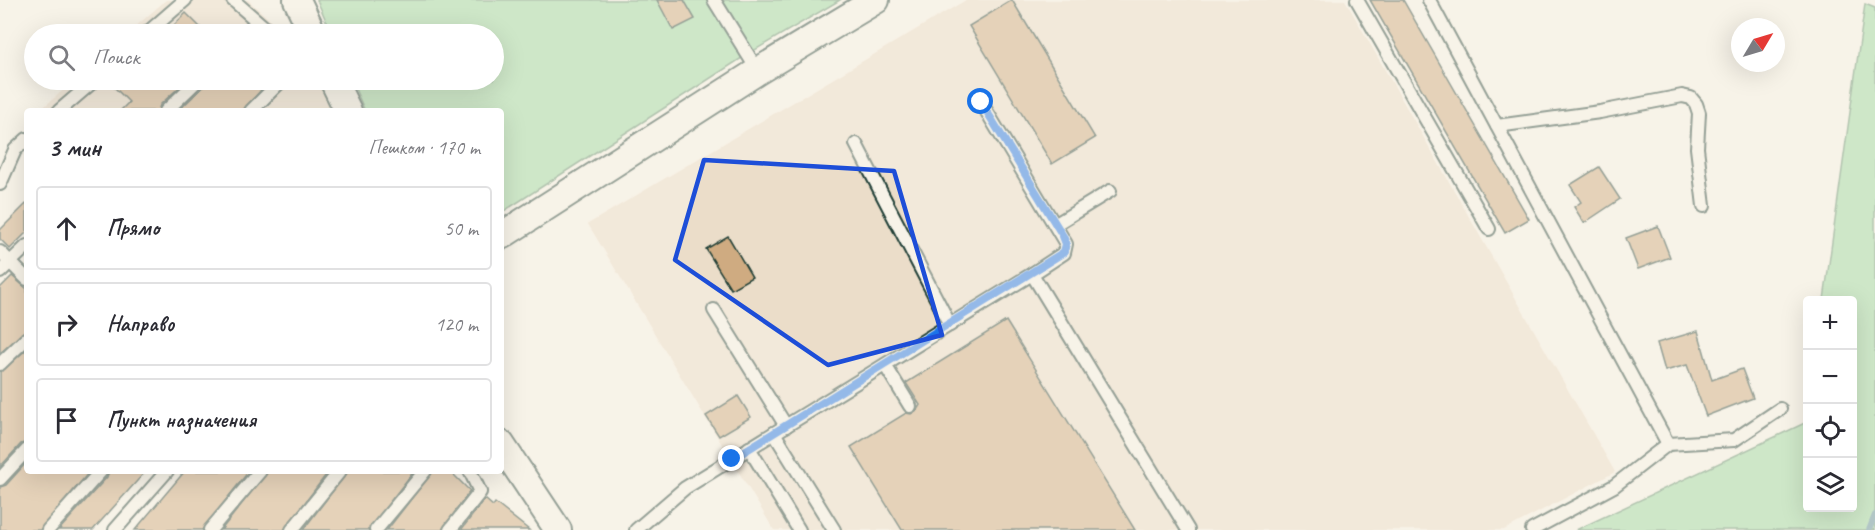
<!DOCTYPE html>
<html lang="ru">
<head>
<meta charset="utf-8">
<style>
  body { margin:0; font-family:Caveat,sans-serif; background:#f2f2f3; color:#2b2b33 }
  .controls { position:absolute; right:18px; bottom:18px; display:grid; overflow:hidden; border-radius:6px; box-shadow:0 6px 24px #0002 }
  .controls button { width:54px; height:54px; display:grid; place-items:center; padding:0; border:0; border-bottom:2px solid #e1e1e2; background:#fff; color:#2b2b33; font:30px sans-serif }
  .compass { position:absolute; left:1731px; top:18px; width:54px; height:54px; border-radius:50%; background:#fff; box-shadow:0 6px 24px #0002; rotate:52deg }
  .stop { position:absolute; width:18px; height:18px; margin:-14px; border:4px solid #1a73e8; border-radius:50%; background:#fff }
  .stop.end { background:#1a73e8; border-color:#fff; box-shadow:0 2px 6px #0008 }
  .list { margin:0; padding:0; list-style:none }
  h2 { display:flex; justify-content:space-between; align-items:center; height:78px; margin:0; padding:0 24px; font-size:26px }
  h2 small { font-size:20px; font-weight:400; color:#7c7c81 }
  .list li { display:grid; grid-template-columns:39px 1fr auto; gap:18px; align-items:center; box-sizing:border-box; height:84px; margin:0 12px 12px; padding:0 12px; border:2px solid #e1e1e2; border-radius:6px }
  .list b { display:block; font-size:22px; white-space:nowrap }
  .list em { font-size:20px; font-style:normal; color:#7c7c81 }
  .icon { flex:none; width:33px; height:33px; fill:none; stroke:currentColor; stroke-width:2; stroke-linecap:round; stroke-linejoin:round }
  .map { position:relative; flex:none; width:1875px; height:530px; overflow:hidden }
  .search { position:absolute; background:#fff; box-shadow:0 6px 24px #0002; left:24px; top:24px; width:480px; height:66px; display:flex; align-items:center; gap:15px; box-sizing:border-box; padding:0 21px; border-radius:33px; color:#7c7c81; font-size:22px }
  .panel { position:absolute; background:#fff; box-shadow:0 6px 24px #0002; left:24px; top:108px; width:480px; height:366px; border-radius:6px }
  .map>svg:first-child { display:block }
  .built { fill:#ebddc9 }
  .garden { fill:#9cdaa3; stroke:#5e8c6c; stroke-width:1.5 }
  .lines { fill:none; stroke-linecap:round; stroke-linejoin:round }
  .stream { stroke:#5f92a1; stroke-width:6 }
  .building { fill:#cfab81; stroke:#1f3d34; stroke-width:1.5 }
  .service-casing { stroke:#1f3d34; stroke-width:16 }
  .minor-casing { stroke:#1f3d34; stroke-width:30 }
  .service { stroke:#f7f3e8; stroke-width:12 }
  .minor { stroke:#f7f3e8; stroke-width:26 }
  .route { stroke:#1a73e8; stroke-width:8 }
  .marked { fill:none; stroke:#1d4ed8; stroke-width:4.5; stroke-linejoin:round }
</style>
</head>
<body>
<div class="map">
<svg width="1875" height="530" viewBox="0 0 1875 530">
  <rect width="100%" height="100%" fill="#f7f3e8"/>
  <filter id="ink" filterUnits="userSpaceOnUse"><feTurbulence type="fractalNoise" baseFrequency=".0167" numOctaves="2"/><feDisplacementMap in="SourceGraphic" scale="12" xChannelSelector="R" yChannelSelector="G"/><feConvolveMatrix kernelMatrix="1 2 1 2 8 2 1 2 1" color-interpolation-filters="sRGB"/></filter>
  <g filter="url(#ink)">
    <g class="built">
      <polygon points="166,0 248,0 285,34 127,34"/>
      <polygon points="966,0 1345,0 1615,472 1504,530 774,530 588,224"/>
      <polygon points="75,80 319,80 334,111 39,111"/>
    </g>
    <g class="garden">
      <polygon points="317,0 840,0 748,54 501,213 501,111 365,111 351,80 494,80 494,34 332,34"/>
      <polygon points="1865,4 1875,8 1875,530 1576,530 1807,422 1808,508 1852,508 1852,300 1824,300"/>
    </g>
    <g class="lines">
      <polyline class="stream" points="1869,530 1875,515"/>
    </g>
    <g class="building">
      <polygon points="657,0 684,0 695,19 673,30"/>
      <polygon points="1012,0 1095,138 1052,164 969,26"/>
      <polygon points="1370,0 1403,0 1529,219 1505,233"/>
      <polygon points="186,13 207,34 165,34"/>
      <polygon points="107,80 187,80 160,105 158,111 120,111 129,102"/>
      <polygon points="206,80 250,80 261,90 243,111 178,111 204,86"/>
      <polygon points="1599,167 1620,199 1584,223 1574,207 1581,202 1570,185"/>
      <polygon points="27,203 27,232 10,249 0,239 0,230"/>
      <polygon points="1658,226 1670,257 1638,269 1626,238"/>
      <polygon points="728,236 752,277 731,289 706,249"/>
      <polygon points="12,276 27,289 27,330 0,353 0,288"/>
      <polygon points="1006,321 1135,530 902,530 851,447 906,413 911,414 917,410 920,405 906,383"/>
      <polygon points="1698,331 1712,380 1742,369 1753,398 1706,416 1687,365 1665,371 1657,343"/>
      <polygon points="27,349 27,442 21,444 0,467 0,372"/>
      <polygon points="738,396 751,417 719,436 706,416"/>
      <polygon points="27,462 27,471 90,471 40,530 0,530 0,487 6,485"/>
      <polygon points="109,471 146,471 93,530 59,530 107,477"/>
      <polygon points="185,471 249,471 202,530 135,530"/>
      <polygon points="268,471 329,471 284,530 221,530"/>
      <polygon points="348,471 414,471 368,530 303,530"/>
      <polygon points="433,471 450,471 470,491 442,530 387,530"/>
      <polygon points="485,499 493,506 495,503 529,530 461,530"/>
    </g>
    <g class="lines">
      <defs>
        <g id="service">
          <polyline points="233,0 272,34"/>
          <polyline points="714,0 758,71"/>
          <polyline points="1357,0 1489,229"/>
          <polyline points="1429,0 1668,444 1734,440 1780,409"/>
          <polyline points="146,34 185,0"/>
          <polyline points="244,34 257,22"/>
          <polyline points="981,102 1066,244 1064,253 1032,274"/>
          <polyline points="59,111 95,80"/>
          <polyline points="166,111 198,80"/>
          <polyline points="251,111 282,80"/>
          <polyline points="1497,126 1600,112 1682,96 1691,98 1696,104 1699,113 1697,148 1704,206"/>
          <polyline points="856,144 950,325"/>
          <polyline points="0,184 15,150 27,139"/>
          <polyline points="1056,224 1110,191"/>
          <polyline points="0,252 27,279"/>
          <polyline points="0,272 27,246"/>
          <polyline points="714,310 786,426"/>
          <polyline points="0,364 27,338"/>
          <polyline points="885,365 910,406"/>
          <polyline points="774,433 834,530"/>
          <polyline points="749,448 799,530"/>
          <polyline points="0,479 27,450"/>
          <polyline points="48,530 101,471"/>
          <polyline points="115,530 167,471"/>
          <polyline points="210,530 260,471"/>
          <polyline points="292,530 340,471"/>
          <polyline points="376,530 425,471"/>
          <polyline points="450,530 480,492 470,471"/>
          <polyline points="636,530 685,488 1032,274 1188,530"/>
          <polyline points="1532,530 1614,486 1668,444"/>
        </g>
        <g id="minor">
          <polyline points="297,0 313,34"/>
          <polyline points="333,80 348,111"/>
          <polyline points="501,236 758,71 876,0"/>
          <polyline points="501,444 558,530"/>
        </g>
      </defs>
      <use href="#service" class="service-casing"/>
      <use href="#minor" class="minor-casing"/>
      <use href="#service" class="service"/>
      <use href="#minor" class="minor"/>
    </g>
  </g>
  <g class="lines" filter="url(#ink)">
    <polyline class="route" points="732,459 1064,252 1066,244 1063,236 981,102"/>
  </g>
  <path d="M0 0H1875V530H0ZM704,160L894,171L942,335L828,365L675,260Z" fill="#f7f3e8" fill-opacity=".55" fill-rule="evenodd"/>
  <path class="marked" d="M704,160L894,171L942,335L828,365L675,260Z"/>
</svg>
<div class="controls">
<button>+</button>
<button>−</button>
<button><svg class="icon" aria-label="locate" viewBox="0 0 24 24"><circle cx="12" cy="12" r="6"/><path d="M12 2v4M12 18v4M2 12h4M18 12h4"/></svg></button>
<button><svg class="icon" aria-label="layers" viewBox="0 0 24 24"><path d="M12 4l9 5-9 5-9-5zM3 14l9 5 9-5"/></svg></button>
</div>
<svg class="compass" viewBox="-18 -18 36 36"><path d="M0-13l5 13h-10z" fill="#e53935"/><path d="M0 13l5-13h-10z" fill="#7c7c81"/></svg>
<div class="stop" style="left:981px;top:102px"></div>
<div class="stop end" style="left:732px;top:459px"></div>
<div class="search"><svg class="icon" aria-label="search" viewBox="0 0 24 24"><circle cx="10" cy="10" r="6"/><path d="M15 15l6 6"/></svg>Поиск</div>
<section class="panel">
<h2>3 мин<small>Пешком · 170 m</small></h2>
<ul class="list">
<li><svg class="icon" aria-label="ahead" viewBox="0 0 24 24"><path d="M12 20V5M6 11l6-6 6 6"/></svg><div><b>Прямо</b></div><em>50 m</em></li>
<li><svg class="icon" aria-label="right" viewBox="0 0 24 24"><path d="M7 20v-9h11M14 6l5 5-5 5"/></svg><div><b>Направо</b></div><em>120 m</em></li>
<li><svg class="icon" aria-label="arrive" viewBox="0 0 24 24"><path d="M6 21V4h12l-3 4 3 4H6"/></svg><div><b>Пункт назначения</b></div></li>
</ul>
</section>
</div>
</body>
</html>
